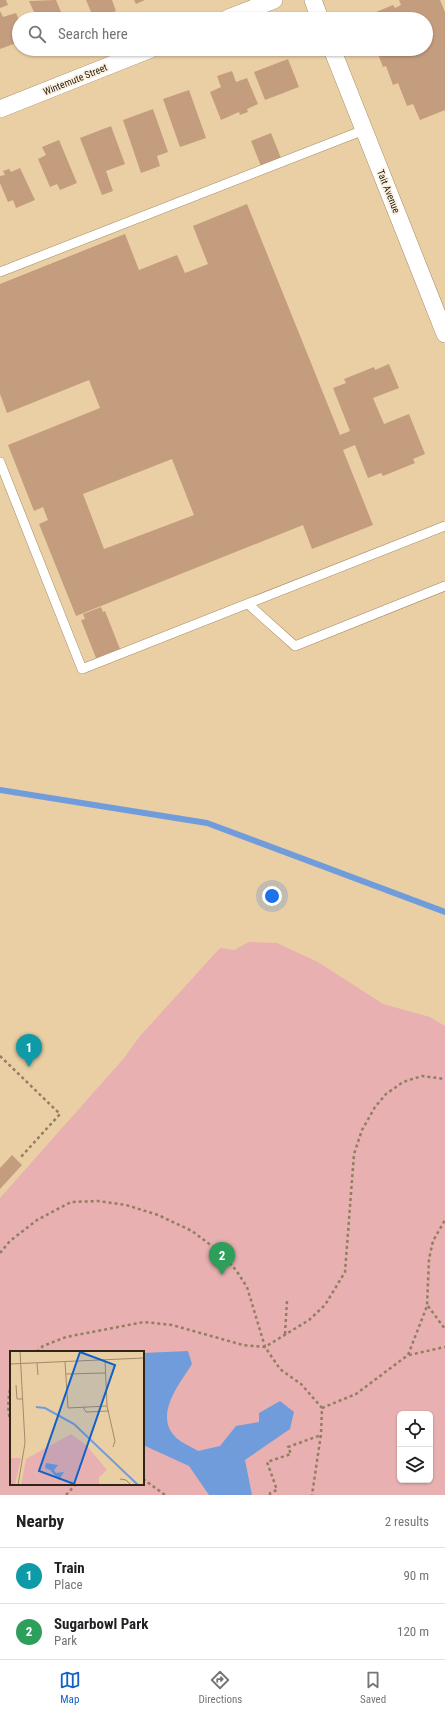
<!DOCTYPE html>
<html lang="en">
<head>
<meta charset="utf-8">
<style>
  body { margin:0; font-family:"Roboto Condensed",sans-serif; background:#f2f2f2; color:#202124 }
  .controls { position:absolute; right:12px; bottom:12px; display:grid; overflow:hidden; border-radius:6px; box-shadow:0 1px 3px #0004 }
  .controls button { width:36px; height:36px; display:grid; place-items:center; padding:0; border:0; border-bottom:1px solid #e0e0e0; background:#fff; color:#202124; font:20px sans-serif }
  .you { position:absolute; left:272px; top:896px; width:14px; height:14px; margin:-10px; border:3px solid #fff; border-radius:50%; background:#1a73e8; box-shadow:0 0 0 6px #1a73e833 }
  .badge { display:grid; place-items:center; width:26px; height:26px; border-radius:50%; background:#1060ca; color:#fff; font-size:13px; font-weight:700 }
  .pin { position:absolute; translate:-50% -33px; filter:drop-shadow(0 1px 2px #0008) }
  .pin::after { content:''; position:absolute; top:21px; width:14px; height:12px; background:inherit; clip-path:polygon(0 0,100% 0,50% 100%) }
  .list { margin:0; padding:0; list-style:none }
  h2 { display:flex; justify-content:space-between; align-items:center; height:52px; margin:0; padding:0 16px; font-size:17px }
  h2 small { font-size:13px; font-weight:400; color:#757577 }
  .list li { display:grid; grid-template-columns:26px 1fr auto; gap:12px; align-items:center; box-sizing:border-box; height:56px; padding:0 16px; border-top:1px solid #e0e0e0 }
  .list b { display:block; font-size:15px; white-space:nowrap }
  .list p { margin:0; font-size:13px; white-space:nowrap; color:#757577 }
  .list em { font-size:13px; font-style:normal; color:#757577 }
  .icon { flex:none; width:22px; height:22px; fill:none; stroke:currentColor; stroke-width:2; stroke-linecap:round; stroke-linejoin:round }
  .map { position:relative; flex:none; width:445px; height:1495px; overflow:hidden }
  .search { position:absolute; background:#fff; box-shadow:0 1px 3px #0004; left:12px; right:12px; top:12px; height:44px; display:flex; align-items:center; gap:10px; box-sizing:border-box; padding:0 14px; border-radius:22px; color:#757577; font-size:15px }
  .sheet { height:164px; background:#fff }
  nav { display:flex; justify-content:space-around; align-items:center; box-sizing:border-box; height:56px; border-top:1px solid #e0e0e0; background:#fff; font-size:11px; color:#757577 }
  nav a { display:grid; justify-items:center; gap:2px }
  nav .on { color:#1060ca }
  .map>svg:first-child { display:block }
  .green { fill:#e8b0b0; fill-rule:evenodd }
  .water { fill:#719cdb }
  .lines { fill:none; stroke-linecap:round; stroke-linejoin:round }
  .stream { stroke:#719cdb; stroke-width:6 }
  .building { fill:#c49c7e; fill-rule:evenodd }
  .service-casing { stroke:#a38962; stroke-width:10 }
  .minor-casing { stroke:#a38962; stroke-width:18 }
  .path { stroke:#927f61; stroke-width:2.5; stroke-dasharray:3 3; stroke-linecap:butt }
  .service { stroke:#fff; stroke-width:9 }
  .minor { stroke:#fff; stroke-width:17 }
  .labels { text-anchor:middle; stroke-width:3.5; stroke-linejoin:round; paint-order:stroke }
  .street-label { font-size:10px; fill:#302616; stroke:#fdf2e2 }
  .inset-river { fill:none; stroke:#719cdb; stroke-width:2 }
  .inset-road { fill:none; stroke:#a08b6c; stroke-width:1 }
  .view { fill:#1060ca; fill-opacity:0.15; stroke:#1060ca; stroke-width:2 }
  .inset-edge { fill:none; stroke:#302616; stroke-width:2 }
</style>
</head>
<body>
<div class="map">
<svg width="445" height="1495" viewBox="0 0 445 1495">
  <rect width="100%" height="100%" fill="#eacfa5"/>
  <path class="green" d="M249,942L277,943L318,962L383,1004L430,1017L445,1026V1495H0V1198L124,1058L140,1036L220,948L234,950ZM11,1352H143V1484H11ZM400,1414H430V1480H400Z"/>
  <path class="water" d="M188,1351L192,1364C179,1385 151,1418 179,1440C184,1444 192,1447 198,1451L220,1446L236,1426L259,1422V1413L280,1401L294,1412L290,1429L245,1460L252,1495H209L189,1466L143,1445V1353Z"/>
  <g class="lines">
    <polyline class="stream" points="0,790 207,823 445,912"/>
  </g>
  <g class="building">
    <polygon points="0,0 6,0 8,5 0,8"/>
    <polygon points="56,0 64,19 37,19 29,1"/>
    <polygon points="86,0 112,0 116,11 94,19"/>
    <polygon points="134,0 145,0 136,4"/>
    <polygon points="399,0 440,0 445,12 445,110 420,120 413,104 407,106 398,83 393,85 386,66 383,67 376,49 426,49 426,19 373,19 371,14 393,5 395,8 401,5"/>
    <polygon points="0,11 3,17 16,13 19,20 19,42 0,49"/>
    <polygon points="288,59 299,87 265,100 254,72"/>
    <polygon points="232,71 236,82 247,78 258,104 247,109 248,112 240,115 239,112 221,120 210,92 221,87 217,76"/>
    <polygon points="189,90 206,138 180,147 163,99"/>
    <polygon points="153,109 168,152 157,156 160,166 141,173 123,120"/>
    <polygon points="111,126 125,164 106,171 113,191 102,195 80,138"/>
    <polygon points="271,133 281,158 261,166 251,141"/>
    <polygon points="59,140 77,183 60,190 57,184 50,187 38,159 46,155 42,147"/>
    <polygon points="20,168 35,200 16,208 13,200 8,202 0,183 0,176 5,175 3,171 9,169 11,172"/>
    <path d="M247,204L340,435L350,431L333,388L346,383L344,379L374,367L375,370L389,364L399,388L373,398L384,424L409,414L425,454L413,459L415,463L383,476L381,473L368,478L355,445L343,450L373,525L312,549L303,525L76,616L39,524L48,520L43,507L34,511L8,445L100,408L89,380L7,413L0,394V284L125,234L139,270L177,255L185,273L208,264L193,226ZM172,459L194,515L104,549L83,494Z"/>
    <polygon points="101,607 103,612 105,611 120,649 96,658 81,620 85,619 83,614"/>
    <polygon points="12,1155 22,1165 0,1189 0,1168"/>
  </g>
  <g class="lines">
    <defs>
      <g id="service">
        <polyline points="0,272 364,130"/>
        <polyline points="0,462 82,669 445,526"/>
        <polyline points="248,604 295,646 445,586"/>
      </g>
      <g id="minor">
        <polyline points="313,0 320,19"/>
        <polyline points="226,19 274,0"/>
        <polyline points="332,49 445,334"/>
        <polyline points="0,109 151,49"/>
      </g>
    </defs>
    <use href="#service" class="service-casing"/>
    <use href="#minor" class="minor-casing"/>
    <g class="path">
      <polyline points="0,1056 60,1114 20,1158"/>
      <polyline points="0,1253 10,1241 37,1220 71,1202 98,1201 126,1205 158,1215 192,1231 216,1249 236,1270 247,1287 265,1347 280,1369 301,1384 322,1408 321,1434 312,1495"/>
      <polyline points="428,1306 445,1329"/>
      <polyline points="285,1334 287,1301"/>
      <polyline points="37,1352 43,1346 66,1337 144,1322 172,1325 243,1345 265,1347 309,1320 325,1305 345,1272 354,1154 362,1130 375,1107 386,1094 403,1082 422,1076 445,1079"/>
      <polyline points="409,1355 445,1347"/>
      <path d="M11,1384C8,1398 7,1410 11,1423"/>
      <polyline points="322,1408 356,1394 408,1355 427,1306 429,1259 433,1241 445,1220"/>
      <polyline points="143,1479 165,1495"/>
      <polyline points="66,1495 76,1484"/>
      <polyline points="270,1495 270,1493 277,1490 267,1462 291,1454 288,1447 321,1435"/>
    </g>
    <use href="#service" class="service"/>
    <use href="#minor" class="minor"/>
  </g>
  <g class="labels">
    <g class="street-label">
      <text transform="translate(75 79) rotate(-22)" y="4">Wintemute Street</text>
      <text transform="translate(389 191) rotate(68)" y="4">Tait Avenue</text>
    </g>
  </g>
  <g transform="translate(10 1351)">
    <rect width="134" height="134" fill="#eacfa5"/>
    <path d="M61,83L76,94L97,119L89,126V134H11L16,108ZM0,107H11L5,134H0Z" fill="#e8b0b0"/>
    <path d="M36,112L48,114L44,119L46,122L54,121L49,129L40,119L35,117Z" fill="#719cdb"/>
    <path class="inset-river" d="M26,56L35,57L64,73L128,134"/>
    <path class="inset-road" d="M95,9L97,55L105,90L103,96M55,11L58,57L97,55M27,12L28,24M0,13L134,7M56,23L95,22M6,34L7,48H13M73,56L76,61L99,60M110,128L116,129L121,134M8,134L15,92L10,0"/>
    <path class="view" d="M70,1L105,14L64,133L29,120Z"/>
    <rect width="134" height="134" class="inset-edge"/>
  </g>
</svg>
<div class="controls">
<button><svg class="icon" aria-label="locate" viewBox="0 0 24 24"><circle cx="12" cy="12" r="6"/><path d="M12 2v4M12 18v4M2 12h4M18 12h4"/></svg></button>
<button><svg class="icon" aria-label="layers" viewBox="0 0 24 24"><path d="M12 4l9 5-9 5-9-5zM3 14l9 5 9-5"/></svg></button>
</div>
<div class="you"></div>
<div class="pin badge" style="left:29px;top:1067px;background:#0f9aa8">1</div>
<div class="pin badge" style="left:222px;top:1275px;background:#2e9e5b">2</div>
<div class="search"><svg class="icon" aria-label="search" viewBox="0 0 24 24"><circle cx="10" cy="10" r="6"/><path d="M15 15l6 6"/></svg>Search here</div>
</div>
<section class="sheet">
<h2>Nearby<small>2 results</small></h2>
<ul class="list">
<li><span class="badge" style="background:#0f9aa8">1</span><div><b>Train</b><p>Place</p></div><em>90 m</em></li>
<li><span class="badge" style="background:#2e9e5b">2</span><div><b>Sugarbowl Park</b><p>Park</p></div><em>120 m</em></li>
</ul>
</section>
<nav>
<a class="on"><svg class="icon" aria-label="map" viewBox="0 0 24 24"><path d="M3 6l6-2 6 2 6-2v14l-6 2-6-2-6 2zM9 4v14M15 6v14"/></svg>Map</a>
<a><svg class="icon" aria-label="directions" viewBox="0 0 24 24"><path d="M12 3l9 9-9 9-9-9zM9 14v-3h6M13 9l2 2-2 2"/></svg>Directions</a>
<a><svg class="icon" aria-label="saved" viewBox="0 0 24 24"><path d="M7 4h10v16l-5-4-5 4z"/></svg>Saved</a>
</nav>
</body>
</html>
